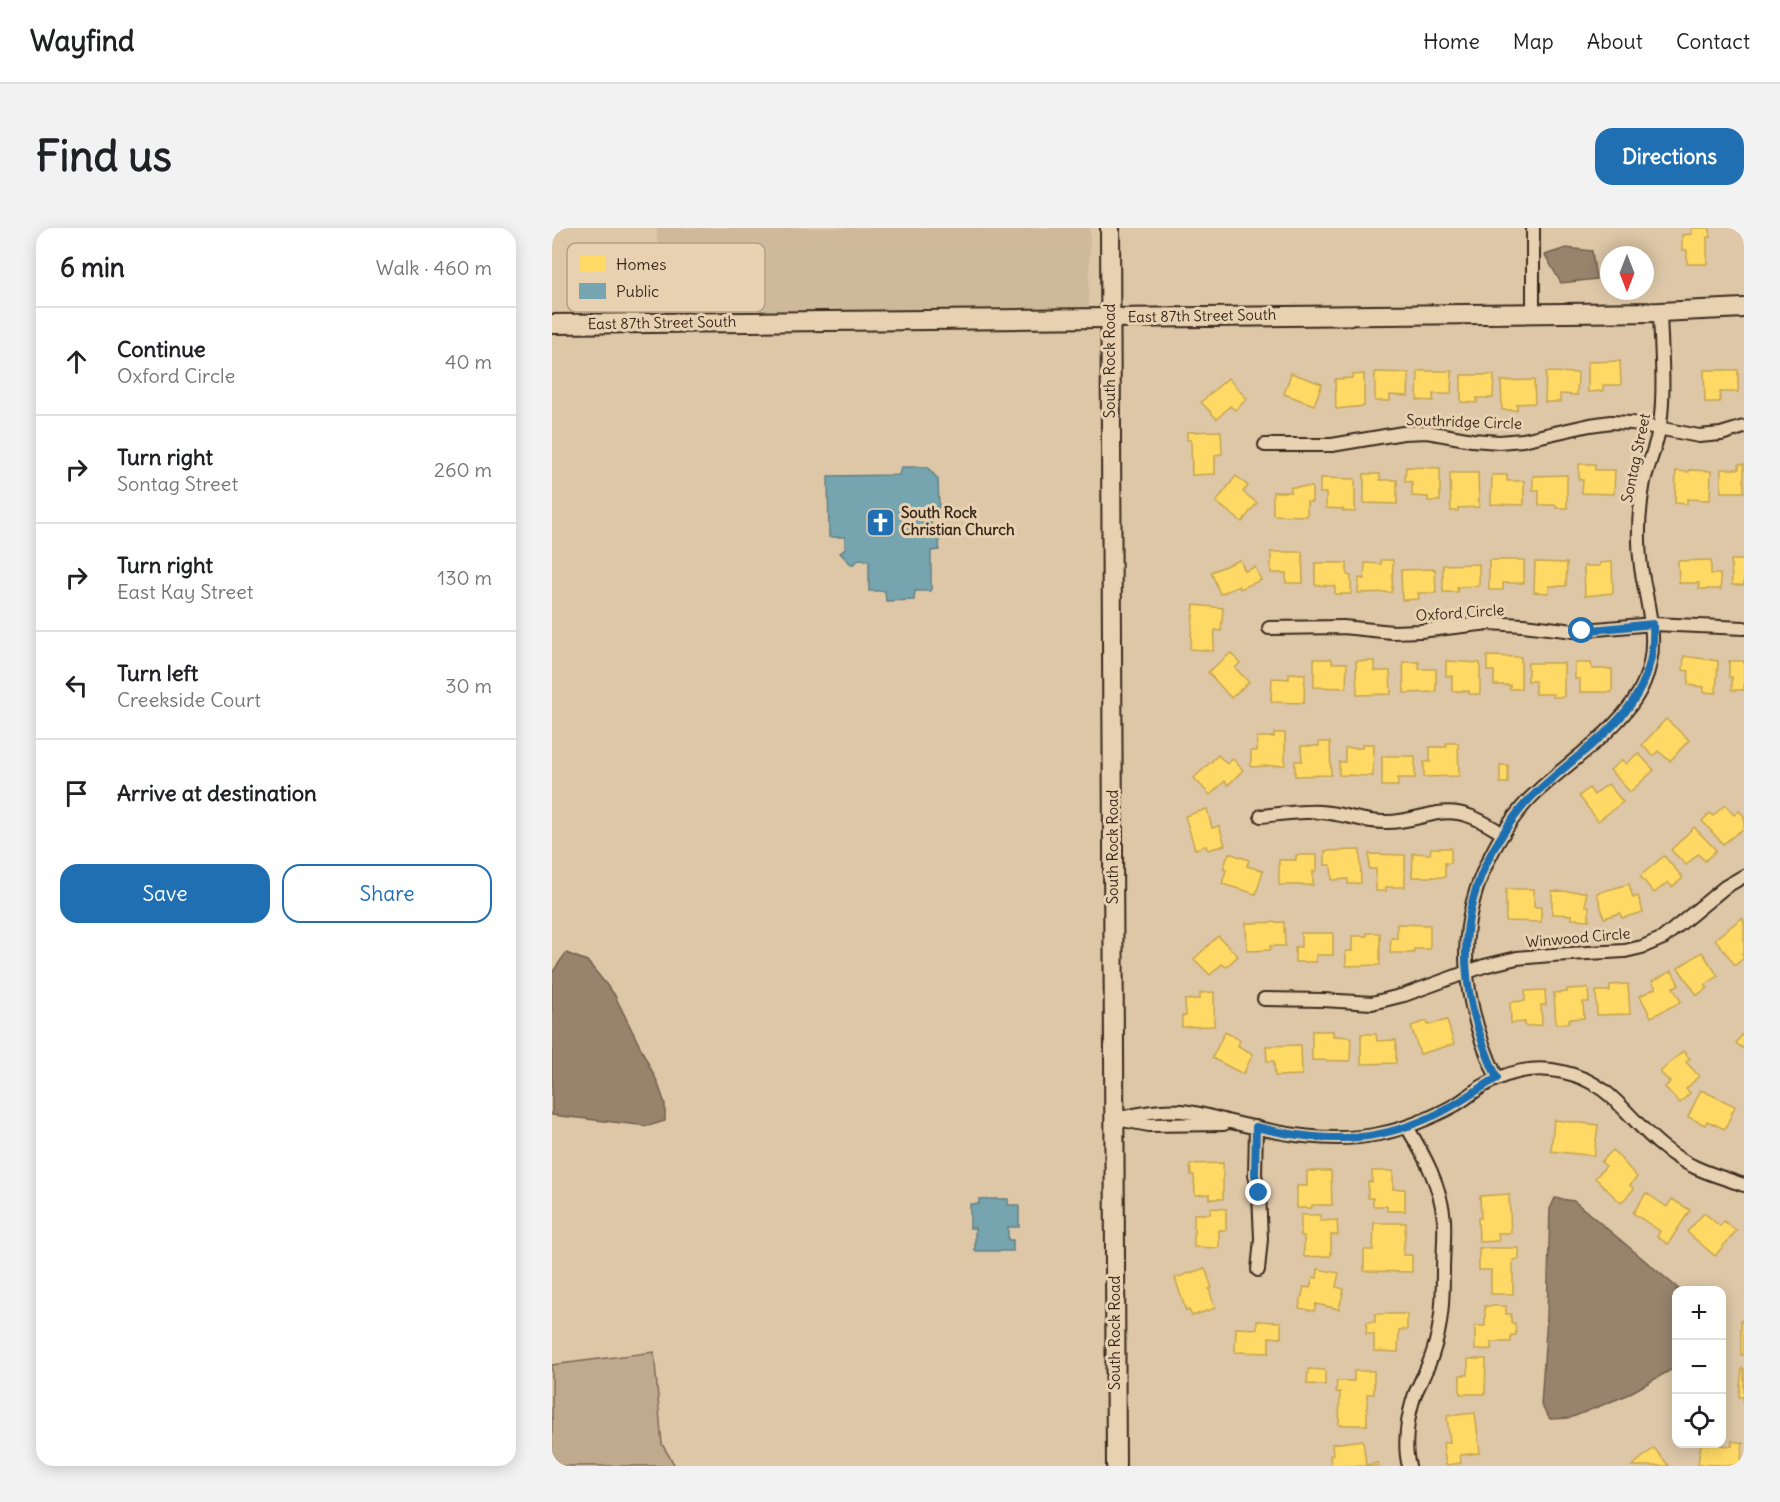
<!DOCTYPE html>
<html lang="en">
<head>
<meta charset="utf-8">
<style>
  body { margin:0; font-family:Delius,sans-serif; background:#f2f2f2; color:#202124 }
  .controls { position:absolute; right:18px; bottom:18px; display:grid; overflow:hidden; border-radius:12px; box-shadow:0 3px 15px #0003 }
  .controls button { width:54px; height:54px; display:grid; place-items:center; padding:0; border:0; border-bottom:2px solid #e0e0e0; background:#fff; color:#202124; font:30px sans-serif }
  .compass { position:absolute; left:1048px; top:18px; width:54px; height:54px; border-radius:50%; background:#fff; box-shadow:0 3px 15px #0003; rotate:180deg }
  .stop { position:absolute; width:18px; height:18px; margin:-14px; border:4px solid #1f6fb2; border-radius:50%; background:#fff }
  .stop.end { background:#1f6fb2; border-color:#fff; box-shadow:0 2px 6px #0008 }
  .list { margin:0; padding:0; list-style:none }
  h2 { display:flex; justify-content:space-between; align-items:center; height:78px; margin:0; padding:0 24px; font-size:26px }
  h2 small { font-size:20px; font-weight:400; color:#757577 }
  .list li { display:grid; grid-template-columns:39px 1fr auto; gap:18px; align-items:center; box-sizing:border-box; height:108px; padding:0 24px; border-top:2px solid #e0e0e0 }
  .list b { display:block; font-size:22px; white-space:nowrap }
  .list p { margin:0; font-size:20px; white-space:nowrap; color:#757577 }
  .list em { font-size:20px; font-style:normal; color:#757577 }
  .actions { display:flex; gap:12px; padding:18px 24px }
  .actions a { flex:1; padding:14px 0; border:2px solid #1f6fb2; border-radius:18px; text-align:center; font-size:21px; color:#1f6fb2 }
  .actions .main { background:#1f6fb2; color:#fff }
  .icon { flex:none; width:33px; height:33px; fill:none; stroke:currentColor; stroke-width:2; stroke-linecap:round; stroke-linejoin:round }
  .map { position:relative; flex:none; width:1192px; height:1238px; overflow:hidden; border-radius:18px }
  header { display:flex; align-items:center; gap:36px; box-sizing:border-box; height:84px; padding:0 30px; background:#fff; border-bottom:2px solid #e0e0e0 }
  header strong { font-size:28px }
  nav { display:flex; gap:33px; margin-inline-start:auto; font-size:21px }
  .intro { display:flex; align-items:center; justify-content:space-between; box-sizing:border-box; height:144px; padding:0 36px }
  h1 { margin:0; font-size:42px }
  .button { padding:15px 27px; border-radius:18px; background:#1f6fb2; color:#fff; font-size:21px; font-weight:700 }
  main { display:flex; gap:36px; padding:0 36px }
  aside { flex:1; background:#fff; border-radius:18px; box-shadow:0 3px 15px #0003 }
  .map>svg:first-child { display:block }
  .built { fill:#ceb99a }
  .green { fill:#bfaa8e; stroke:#7d6a56; stroke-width:1.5 }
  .water { fill:#98846d; stroke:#73604d; stroke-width:1.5 }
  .homes { fill:#ffd966; stroke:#c4a450; stroke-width:1.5 }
  .public { fill:#76a5af; stroke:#648084; stroke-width:1.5 }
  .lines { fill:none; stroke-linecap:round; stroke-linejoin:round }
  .street-casing { stroke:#3b2a1e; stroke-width:16 }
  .secondary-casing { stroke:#3b2a1e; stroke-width:22 }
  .street { stroke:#e7d1b0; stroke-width:12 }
  .secondary { stroke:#e7d1b0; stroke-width:18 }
  .route { stroke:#1f6fb2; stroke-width:8 }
  .labels { text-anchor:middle; stroke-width:6; stroke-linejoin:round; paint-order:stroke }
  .street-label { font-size:15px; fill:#3b2a1e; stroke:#e7d1b0 }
  .poi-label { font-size:15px; font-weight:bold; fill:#3b2a1e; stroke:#e7d1b0; text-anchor:start }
  .key { fill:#e7d1b0; stroke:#b39f84; stroke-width:1.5 }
  .key-label { font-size:16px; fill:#3b2a1e }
</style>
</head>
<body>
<header>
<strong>Wayfind</strong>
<nav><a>Home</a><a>Map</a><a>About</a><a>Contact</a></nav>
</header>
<div class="intro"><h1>Find us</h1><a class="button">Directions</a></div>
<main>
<aside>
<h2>6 min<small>Walk · 460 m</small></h2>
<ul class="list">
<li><svg class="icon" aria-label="ahead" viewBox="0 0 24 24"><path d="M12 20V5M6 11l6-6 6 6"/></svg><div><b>Continue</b><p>Oxford Circle</p></div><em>40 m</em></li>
<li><svg class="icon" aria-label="right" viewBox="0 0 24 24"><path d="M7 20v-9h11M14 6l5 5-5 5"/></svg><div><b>Turn right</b><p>Sontag Street</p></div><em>260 m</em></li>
<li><svg class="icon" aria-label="right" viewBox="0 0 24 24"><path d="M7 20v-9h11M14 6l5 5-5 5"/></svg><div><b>Turn right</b><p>East Kay Street</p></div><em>130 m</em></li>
<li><svg class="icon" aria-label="left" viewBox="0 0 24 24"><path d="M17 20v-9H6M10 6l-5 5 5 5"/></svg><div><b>Turn left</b><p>Creekside Court</p></div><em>30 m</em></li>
<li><svg class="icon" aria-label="arrive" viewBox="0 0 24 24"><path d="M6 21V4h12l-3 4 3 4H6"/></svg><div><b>Arrive at destination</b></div></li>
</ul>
<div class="actions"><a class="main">Save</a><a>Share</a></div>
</aside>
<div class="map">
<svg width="1192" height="1238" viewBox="0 0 1192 1238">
  <rect width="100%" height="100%" fill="#ddc7a7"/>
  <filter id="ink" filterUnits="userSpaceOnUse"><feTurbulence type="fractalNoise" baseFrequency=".0167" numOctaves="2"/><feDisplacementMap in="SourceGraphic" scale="12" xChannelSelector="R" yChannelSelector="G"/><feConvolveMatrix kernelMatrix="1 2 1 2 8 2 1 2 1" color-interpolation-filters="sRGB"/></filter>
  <g filter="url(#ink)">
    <polygon class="built" points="105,0 538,0 537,82 107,89"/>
    <polygon class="green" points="102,1124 110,1216 123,1238 0,1238 0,1137"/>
    <g class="water">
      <polygon points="1014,20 1040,23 1044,51 1009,55 993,27"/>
      <polygon points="14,725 35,733 62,766 105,853 113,876 113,893 96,898 0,887 0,745"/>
      <polygon points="1003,970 1022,973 1128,1062 1124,1062 1124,1139 1073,1168 1018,1190 998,1191 989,1177 995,1089 998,981"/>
    </g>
    <g class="homes">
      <polygon points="1140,0 1158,0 1158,9 1155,9 1155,36 1135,36 1135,22 1130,22 1130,7 1140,6"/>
      <polygon points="1068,133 1069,157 1051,157 1051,163 1036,164 1036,134"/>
      <polygon points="1152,142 1186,142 1186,164 1168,164 1168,174 1153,174"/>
      <polygon points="866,143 900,143 899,166 881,166 881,173 865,172"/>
      <polygon points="823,144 857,145 856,168 838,167 838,173 823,173"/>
      <polygon points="994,144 1026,145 1025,167 1008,166 1008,174 993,174"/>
      <polygon points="739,145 770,156 762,177 732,166"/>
      <polygon points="812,146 812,178 784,181 783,151 800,150 800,147"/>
      <polygon points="909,147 942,147 941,170 925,170 925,175 909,174"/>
      <polygon points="676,150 695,171 683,182 678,178 665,191 649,174"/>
      <polygon points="982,152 983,175 965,176 965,182 950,182 949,153"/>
      <polygon points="669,203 670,226 663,227 663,246 640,247 639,212 635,212 635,204"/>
      <polygon points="1027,236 1043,236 1043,242 1063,242 1062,266 1030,265 1031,252 1027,252"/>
      <polygon points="1187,236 1192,236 1192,264 1169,264 1169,241 1187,241"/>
      <polygon points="854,239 888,240 888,273 876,273 876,269 860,268 860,254 853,253"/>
      <polygon points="1137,242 1159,243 1158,272 1135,271 1135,276 1123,275 1124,243 1137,244"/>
      <polygon points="898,245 926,245 927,279 906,280 906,283 899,283"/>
      <polygon points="812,246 828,246 828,252 845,252 845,276 812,275"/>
      <polygon points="940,247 955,247 955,253 972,253 972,277 939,276"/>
      <polygon points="1015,247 1015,280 1004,280 1004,277 987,277 987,262 981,262 981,248"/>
      <polygon points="684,248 696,258 691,264 705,275 690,294 664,274"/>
      <polygon points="768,250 803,251 803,284 791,283 791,281 774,280 774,265 768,265"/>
      <polygon points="739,259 760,259 760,274 755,274 755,288 721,287 721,264 739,264"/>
      <polygon points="719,324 750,324 751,355 734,355 734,345 719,345"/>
      <polygon points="688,332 693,343 703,339 709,352 688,361 687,358 668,366 659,344"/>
      <polygon points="829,332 841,332 840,364 806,365 807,350 812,351 813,335 829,336"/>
      <polygon points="937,332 972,332 972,355 951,355 951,362 937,362"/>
      <polygon points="1159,332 1159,346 1168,346 1169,361 1147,361 1147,355 1127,355 1126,333"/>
      <polygon points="1179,332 1192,332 1192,357 1180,357"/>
      <polygon points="983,334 1015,335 1014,358 997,358 997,365 982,364"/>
      <polygon points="1060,334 1061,365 1033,368 1032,338 1048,338 1048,335"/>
      <polygon points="763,335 795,335 795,347 799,348 799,366 783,366 783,358 763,357"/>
      <polygon points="927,336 927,358 905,359 906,364 891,364 891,337"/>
      <polygon points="883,341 884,365 866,365 867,371 850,372 849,342"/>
      <polygon points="642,377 671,380 669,403 663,402 661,423 638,421"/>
      <polygon points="679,425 688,435 683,440 697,454 679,470 656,444"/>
      <polygon points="935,428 969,429 969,461 958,461 958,457 942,457 942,443 935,443"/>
      <polygon points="1132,428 1166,433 1164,465 1151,464 1152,459 1136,457 1137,443 1131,442"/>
      <polygon points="762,431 780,431 780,435 795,435 794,460 762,459"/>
      <polygon points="804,433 822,433 822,443 838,443 839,466 805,467"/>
      <polygon points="894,433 928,435 928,466 917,466 917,463 900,463 900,448 894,448"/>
      <polygon points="1177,433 1192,433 1192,462 1180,462 1180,449 1177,449"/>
      <polygon points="851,434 867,434 867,441 884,441 884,464 852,465"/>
      <polygon points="976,435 1012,435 1012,469 1001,469 1001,466 983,466 983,453 976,453"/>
      <polygon points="1023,435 1039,435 1040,441 1060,441 1060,464 1028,464 1028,451 1023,451"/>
      <polygon points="737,445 753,446 752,475 719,474 720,450 737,451"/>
      <polygon points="1114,491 1137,512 1118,533 1106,523 1101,528 1090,517"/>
      <polygon points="722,505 733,505 733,537 699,539 699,523 705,523 705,509 722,509"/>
      <polygon points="767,514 778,514 779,547 743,548 743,533 750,533 749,518 767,518"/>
      <polygon points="894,515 906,515 907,548 872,549 872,534 878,534 878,519 895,519"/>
      <polygon points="810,516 822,516 821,548 787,547 787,534 793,534 793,520 810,520"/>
      <polygon points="1086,525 1102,542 1078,564 1058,542 1070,532 1074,536"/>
      <polygon points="666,527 675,536 681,531 691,542 676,557 673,553 658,567 642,550"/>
      <polygon points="830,528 863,528 863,550 846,550 846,558 830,558"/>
      <rect x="948" y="537" width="8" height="18"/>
      <polygon points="1056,556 1071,574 1046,593 1027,568 1037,560 1042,567"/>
      <polygon points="1173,577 1182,587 1187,583 1192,588 1192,600 1171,616 1150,593 1158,585 1161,588"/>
      <polygon points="655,581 660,600 667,598 673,617 656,622 654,618 643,621 633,588"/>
      <polygon points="1142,599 1164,622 1153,633 1146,626 1134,637 1119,622"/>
      <polygon points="879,620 899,620 899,635 893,635 893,649 860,649 861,625 878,626"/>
      <polygon points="808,622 809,655 796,656 796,651 780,652 779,637 773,637 773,623"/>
      <polygon points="677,625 697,632 695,638 711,643 704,666 670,656 674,642 671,641"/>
      <polygon points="817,626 853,627 853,659 834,659 834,663 824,663 824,641 817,641"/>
      <polygon points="744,627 765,627 765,643 761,643 761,657 727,657 727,632 744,632"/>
      <polygon points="1112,628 1131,650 1120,659 1116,654 1102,665 1088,648"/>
      <polygon points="1077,656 1081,670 1086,668 1091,684 1070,690 1068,685 1052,690 1045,665"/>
      <polygon points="954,661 982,661 982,679 989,679 989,694 954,693"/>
      <polygon points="1000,663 1034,664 1034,678 1037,678 1037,692 1020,691 1020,687 1000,686"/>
      <polygon points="1190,690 1192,693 1192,723 1190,725 1192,730 1183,737 1163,711"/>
      <polygon points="732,694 733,718 718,718 718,722 695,723 694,695"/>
      <polygon points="845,696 878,697 878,721 862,721 862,725 838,725 839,710 845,710"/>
      <polygon points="749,705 781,705 781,727 764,727 764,734 743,734 743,719 749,719"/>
      <polygon points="815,705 828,705 828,737 794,738 794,723 800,723 800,708 815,708"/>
      <polygon points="666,708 686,728 674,739 670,736 658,747 642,731"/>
      <polygon points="1150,724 1166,748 1153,757 1156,760 1145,767 1126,740"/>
      <polygon points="1120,743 1127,757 1121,759 1129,774 1099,789 1088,768 1104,760 1100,753"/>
      <polygon points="1076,756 1078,786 1045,787 1044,763 1058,763 1058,757"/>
      <polygon points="1036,760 1037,774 1031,774 1032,790 1017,791 1017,795 1004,796 1002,765 1015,764 1015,761"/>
      <polygon points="993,762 994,777 989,777 990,797 973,798 973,794 959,795 958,774 973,773 973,763"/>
      <polygon points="662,764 662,798 630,799 630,788 634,788 633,772 648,771 648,765"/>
      <polygon points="895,792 902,816 868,826 859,798 875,793 876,797"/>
      <polygon points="760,803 781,803 781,808 799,809 798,833 760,832"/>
      <polygon points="673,804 688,812 686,818 701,826 691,846 660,830"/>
      <polygon points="1192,804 1192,821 1184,815"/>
      <polygon points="809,806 824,806 825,813 844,812 844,835 809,836"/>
      <polygon points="749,817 750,847 723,848 722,833 715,833 714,818"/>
      <polygon points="1131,823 1138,831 1134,834 1147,848 1134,861 1138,865 1128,875 1113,859 1118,854 1108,844"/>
      <polygon points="1149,862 1183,878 1173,901 1155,893 1153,897 1136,889"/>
      <polygon points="1002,892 1046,897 1042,928 999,923"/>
      <polygon points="1061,922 1085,949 1078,957 1082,961 1069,975 1043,950 1054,938 1049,934"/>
      <polygon points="671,935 671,971 658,971 658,966 643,967 642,947 639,947 638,936"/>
      <polygon points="755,943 779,943 780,977 760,977 760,980 745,980 745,958 755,958"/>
      <polygon points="820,943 841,943 841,961 853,961 853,983 835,983 835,978 821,978 821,970 816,970 816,954 820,954"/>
      <polygon points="1094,965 1115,979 1120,971 1138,982 1116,1016 1105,1009 1108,1003 1081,985"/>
      <polygon points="957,966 959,1005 946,1005 947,1013 927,1014 926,990 929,990 928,968"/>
      <polygon points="659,980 674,981 674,1002 667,1002 667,1020 642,1019 642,986 658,986"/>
      <polygon points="1152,985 1168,998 1172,993 1184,1003 1163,1028 1135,1004"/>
      <polygon points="749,987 768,987 768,993 785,992 786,1007 779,1007 779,1028 752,1029 752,1008 749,1008"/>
      <polygon points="822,995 854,995 851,1027 860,1027 860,1044 812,1043 812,1022 821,1022"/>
      <polygon points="927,1020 967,1020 967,1031 961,1032 961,1066 939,1066 939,1042 927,1042"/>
      <polygon points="653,1040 660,1060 657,1061 663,1080 640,1088 637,1082 634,1083 623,1050"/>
      <polygon points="766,1041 787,1045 784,1059 792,1061 787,1081 764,1076 762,1083 747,1080 752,1059 758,1060 761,1049 765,1050"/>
      <polygon points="933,1078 954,1078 954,1086 959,1086 959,1095 963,1095 964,1107 959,1107 959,1114 939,1114 939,1121 923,1122 923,1098 933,1098"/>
      <polygon points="823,1086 855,1086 855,1102 847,1102 846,1124 822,1123 822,1106 814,1106 815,1094 823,1094"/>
      <rect x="1189" y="1092" width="3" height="35"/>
      <polygon points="705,1093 729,1094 729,1110 717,1109 717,1125 683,1124 684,1100 705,1101"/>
      <polygon points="916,1131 934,1131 933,1166 908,1166 908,1147 916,1147"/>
      <polygon points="1190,1140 1192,1141 1192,1178 1191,1169 1187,1169"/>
      <polygon points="756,1141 773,1142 773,1157 755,1156"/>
      <polygon points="802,1143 822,1143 822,1166 815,1166 815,1197 787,1197 788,1164 784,1164 785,1153 802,1153"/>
      <polygon points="923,1185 928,1225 908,1227 909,1235 894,1237 891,1215 898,1214 895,1188"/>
      <polygon points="811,1212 814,1237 826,1235 826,1238 779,1238 778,1227 781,1227 780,1216"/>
      <polygon points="1180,1213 1191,1215 1188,1238 1146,1236 1149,1216 1180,1218"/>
      <polygon points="1102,1220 1117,1238 1080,1238"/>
    </g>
    <g class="public">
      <polygon points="349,239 375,239 386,251 387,280 379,280 379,307 388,307 387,322 379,323 379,363 363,363 362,372 334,373 333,363 317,363 317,333 308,331 300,337 288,325 293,321 293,309 277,309 276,248 347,247"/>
      <polygon points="427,971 456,971 456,977 467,977 467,999 456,999 456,1012 461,1012 461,1023 423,1023 423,1000 418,1000 418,976 427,976"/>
    </g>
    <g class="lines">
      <defs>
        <g id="street">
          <polyline points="981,0 981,85"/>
          <polyline points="713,217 780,217 851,205 875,204 920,212 947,214 971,212 1038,197 1059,194 1080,195 1147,208 1169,206 1192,199"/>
          <polyline points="717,400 791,399 840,404 868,403 937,395 971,397 1022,403 1101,396 1192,400"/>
          <path d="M709,588C728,586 749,583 768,584C790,585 810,594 832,594C851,595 868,588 886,585C911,581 931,593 951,606"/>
          <polyline points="712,771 771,772 820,775 852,767 932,738 965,730 999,727 1073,723 1090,719 1111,710 1173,659 1192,648"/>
          <path d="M945,850C909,773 900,698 942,621C954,599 969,577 989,560C1022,530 1075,496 1092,454C1109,415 1095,379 1089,339C1085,311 1087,281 1092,253C1097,234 1105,216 1108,197C1113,159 1109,121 1108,84"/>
          <path d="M563,891C586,886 607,881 630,883C649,885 666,891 683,895C731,906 778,916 827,906C854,901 879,890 903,877C912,872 920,865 929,859C954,844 983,837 1011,844C1061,855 1074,890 1111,919C1138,941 1160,946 1192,957"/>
          <polyline points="570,892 597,897 672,896"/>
          <polyline points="704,899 703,947 707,965 709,1011 706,1042"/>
          <path d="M855,899C872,927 889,958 892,992C893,1008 891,1026 891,1042C891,1070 890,1097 881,1124C877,1138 869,1152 863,1166C856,1186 851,1217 857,1238"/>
        </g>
        <g id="secondary">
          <polyline points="558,0 564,1238"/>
          <polyline points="0,96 1108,84 1192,80"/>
        </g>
      </defs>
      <use href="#street" class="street-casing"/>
      <use href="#secondary" class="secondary-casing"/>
      <use href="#street" class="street"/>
      <use href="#secondary" class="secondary"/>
    </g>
  </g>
  <g class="lines" filter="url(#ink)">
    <path class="route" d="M707,965L703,947L704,899C769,914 819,917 881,888C904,878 924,862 945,850C910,774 899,699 941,622C954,600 968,578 988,561C1042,511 1106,480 1101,396L1030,403"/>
  </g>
  <defs>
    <symbol id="church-square" viewBox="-11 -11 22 22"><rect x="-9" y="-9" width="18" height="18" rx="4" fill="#1f6fb2" stroke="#e7d1b0"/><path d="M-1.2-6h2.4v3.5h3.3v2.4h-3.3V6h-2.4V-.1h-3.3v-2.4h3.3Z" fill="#fff"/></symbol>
  </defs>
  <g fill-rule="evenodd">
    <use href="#church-square" x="312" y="278" width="33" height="33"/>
  </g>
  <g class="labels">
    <g class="street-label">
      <text transform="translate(650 88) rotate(-1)" y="5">East 87th Street South</text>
      <text transform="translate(110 95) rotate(-1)" y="5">East 87th Street South</text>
      <text transform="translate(558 133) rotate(-90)" y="5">South Rock Road</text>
      <text transform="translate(912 194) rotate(2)" y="5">Southridge Circle</text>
      <text transform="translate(1084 230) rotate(-78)" y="5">Sontag Street</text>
      <text transform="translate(908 385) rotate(-4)" y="5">Oxford Circle</text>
      <text transform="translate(561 619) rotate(-90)" y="5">South Rock Road</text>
      <text transform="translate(1026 710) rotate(-5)" y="5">Winwood Circle</text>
      <text transform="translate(563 1105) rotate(-90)" y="5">South Rock Road</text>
    </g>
    <g class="poi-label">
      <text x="349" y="290">South Rock<tspan x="349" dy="17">Christian Church</tspan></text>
    </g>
  </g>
  <rect x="15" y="15" width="198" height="69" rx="9" class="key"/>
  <rect x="27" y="28" width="27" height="16" fill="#ffd966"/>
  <rect x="27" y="55" width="27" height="16" fill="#76a5af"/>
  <g class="key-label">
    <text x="64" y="42">Homes</text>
    <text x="64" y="69">Public</text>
  </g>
</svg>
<div class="controls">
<button>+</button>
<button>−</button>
<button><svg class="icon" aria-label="locate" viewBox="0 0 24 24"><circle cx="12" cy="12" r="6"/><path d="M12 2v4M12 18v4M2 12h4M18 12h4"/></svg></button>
</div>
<svg class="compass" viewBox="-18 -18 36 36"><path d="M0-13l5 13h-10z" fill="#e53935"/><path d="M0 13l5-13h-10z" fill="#757577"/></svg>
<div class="stop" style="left:1030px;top:403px"></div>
<div class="stop end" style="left:707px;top:965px"></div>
</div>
</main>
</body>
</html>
